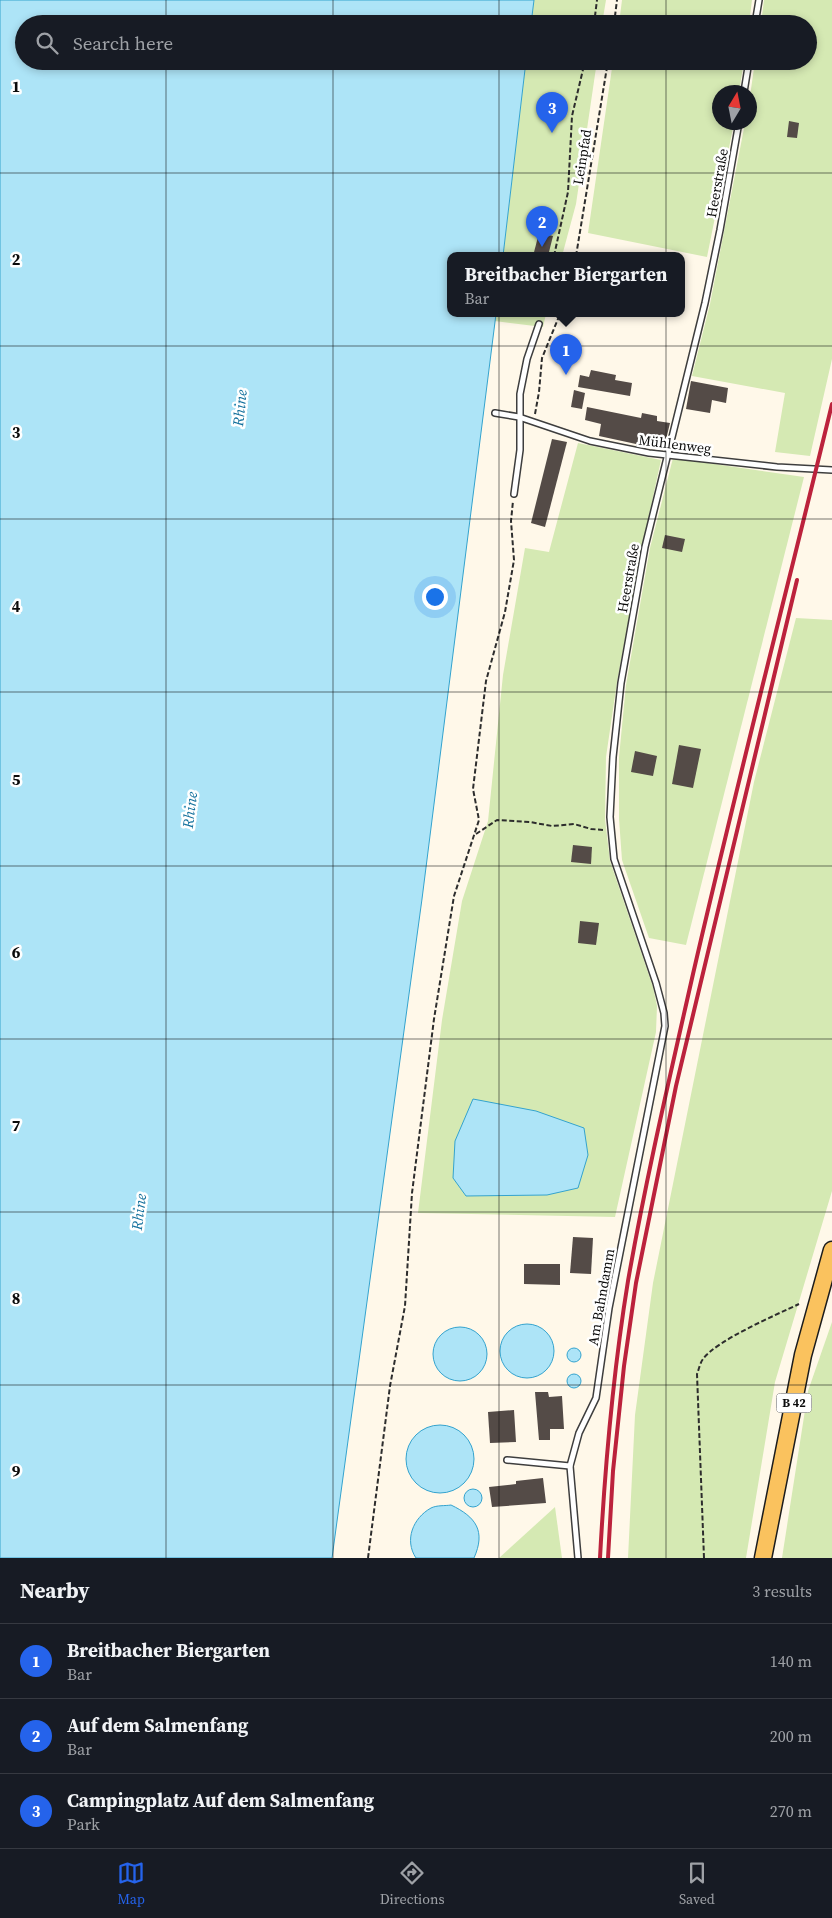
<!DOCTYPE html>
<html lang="en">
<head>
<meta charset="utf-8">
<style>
  body { margin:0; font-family:"Source Serif 4",serif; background:#20242c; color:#f1f3f6 }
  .compass { position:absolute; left:712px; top:85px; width:45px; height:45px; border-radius:50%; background:#171b24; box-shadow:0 2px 8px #0003; rotate:10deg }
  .you { position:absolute; left:434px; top:596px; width:18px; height:18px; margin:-12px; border:4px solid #fff; border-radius:50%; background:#1a73e8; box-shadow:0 0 0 8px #1a73e833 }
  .badge { display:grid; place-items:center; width:32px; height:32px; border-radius:50%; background:#2563eb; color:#fff; font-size:16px; font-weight:700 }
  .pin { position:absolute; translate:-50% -41px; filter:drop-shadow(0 1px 2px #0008) }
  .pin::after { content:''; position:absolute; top:26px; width:18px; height:15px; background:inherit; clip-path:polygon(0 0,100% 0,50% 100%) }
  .popup { position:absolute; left:447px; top:252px; width:238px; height:65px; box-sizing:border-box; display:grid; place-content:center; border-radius:10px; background:#171b24; filter:drop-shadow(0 1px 4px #0005); font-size:16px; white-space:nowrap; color:#9ea1a6 }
  .popup b { font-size:19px; color:#f1f3f6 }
  .popup::after { content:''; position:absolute; left:50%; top:100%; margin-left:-10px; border:10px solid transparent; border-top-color:#171b24 }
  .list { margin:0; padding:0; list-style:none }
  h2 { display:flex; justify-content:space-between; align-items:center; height:65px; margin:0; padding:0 20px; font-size:21px }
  h2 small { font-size:16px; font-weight:400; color:#9ea1a6 }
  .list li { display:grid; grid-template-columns:32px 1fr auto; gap:15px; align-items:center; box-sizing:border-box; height:75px; padding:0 20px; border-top:1px solid #363941 }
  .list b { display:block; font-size:19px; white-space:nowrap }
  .list p { margin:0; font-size:16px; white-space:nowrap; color:#9ea1a6 }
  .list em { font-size:16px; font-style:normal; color:#9ea1a6 }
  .icon { flex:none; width:28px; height:28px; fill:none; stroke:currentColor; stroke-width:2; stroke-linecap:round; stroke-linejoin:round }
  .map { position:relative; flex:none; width:832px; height:1558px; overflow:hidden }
  .search { position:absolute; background:#171b24; box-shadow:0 2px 8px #0003; left:15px; right:15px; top:15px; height:55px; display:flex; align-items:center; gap:12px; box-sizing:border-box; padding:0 18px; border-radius:28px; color:#9ea1a6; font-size:19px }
  .sheet { height:290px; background:#171b24 }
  nav { display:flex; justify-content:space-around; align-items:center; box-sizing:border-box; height:70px; border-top:1px solid #363941; background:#171b24; font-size:14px; color:#9ea1a6 }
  nav a { display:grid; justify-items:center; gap:2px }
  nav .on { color:#2563eb }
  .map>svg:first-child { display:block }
  .green { fill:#d5e9b3 }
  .water { fill:#ade4f7; stroke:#34a3ce }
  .building { fill:#544b47 }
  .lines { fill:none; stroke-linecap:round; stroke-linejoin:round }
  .lane-casing { stroke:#3e3e3e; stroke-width:8 }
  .primary-casing { stroke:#1c1c1c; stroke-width:19 }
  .path { stroke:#2d2d2d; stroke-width:2; stroke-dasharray:5 2.5; stroke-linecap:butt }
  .lane { stroke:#fff; stroke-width:5 }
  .primary { stroke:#fac25e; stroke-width:16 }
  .rail { stroke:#bc223c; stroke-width:4 }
  .grid { fill:none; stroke:#0b0b0b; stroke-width:1; stroke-opacity:0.55 }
  .labels { text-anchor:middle; stroke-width:5; stroke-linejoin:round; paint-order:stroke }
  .shield { fill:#fff; stroke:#545454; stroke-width:1 }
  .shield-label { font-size:12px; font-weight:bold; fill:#0b0b0b }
  .street-label { font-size:14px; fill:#0b0b0b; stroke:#fff }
  .water-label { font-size:15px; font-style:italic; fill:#14719d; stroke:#fff }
  .grid-label { font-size:16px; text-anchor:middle; font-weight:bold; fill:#0b0b0b; stroke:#fff; stroke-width:5; stroke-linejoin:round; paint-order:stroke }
</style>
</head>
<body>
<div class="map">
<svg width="832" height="1558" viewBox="0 0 832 1558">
  <rect width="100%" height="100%" fill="#fff8e9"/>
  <g class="green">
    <polygon points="534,0 606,0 602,24 531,24"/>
    <polygon points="622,0 752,0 749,24 619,24"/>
    <polygon points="764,0 832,0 832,359 810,456 775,452 785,393 692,376 710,304 745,123 750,122 750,96 755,61 808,61 808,24 761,24"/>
    <polygon points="526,61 597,61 576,204 562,256 503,256"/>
    <polygon points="613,61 744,61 739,92 720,92 720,122 734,123 707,257 588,233"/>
    <polygon points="496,314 546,314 543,327 495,321"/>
    <polygon points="578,443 661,460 642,548 617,682 606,757 605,819 610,861 653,987 657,1006 656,1032 615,1217 418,1213 442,1020 462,901 488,821 503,675 525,548 549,552"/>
    <polygon points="673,458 804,477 686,945 649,938 622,860 619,819 619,757 626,685 650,548"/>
    <polygon points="796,618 832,620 832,1191 775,1382 746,1558 628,1558 635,1415 653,1283 754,782"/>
    <polygon points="832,1322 832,1558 782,1558 808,1391"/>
    <polygon points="555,1507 562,1558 499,1558"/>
  </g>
  <g class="water">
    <polygon points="0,0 534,0 531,24 24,24 24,61 526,61 503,256 451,256 451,314 496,314 422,899 332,1558 0,1558"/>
    <polygon points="473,1099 536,1111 584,1128 588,1155 578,1188 547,1195 466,1196 453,1178 455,1141"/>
    <circle cx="527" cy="1351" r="27"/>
    <circle cx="460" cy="1354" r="27"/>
    <circle cx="574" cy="1355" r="7"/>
    <circle cx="574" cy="1381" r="7"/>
    <circle cx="440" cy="1459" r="34"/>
    <circle cx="473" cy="1498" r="9"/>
    <path d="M451,1505C476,1517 486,1531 474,1558H416C404,1540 413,1518 431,1508C437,1505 445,1506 451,1505Z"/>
  </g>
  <g class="building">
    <polygon points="789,121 799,123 797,138 787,137"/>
    <polygon points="539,233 553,236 548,256 533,256"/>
    <polygon points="591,370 616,375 615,380 632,383 630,396 578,387 580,375 589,377"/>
    <polygon points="691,381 728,388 726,403 712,400 710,413 686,409"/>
    <polygon points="574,390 585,393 582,409 571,407"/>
    <polygon points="587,407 641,418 642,413 657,416 657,421 670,423 664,448 636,446 636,444 599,436 601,424 585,420"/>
    <polygon points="552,439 567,442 545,527 531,523"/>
    <polygon points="665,535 685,539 682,552 662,548"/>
    <polygon points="679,745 701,749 693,788 672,784"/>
    <polygon points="635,751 657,756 653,776 631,772"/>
    <polygon points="573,845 592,847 591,864 571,862"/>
    <polygon points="580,921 599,923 596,945 578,943"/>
    <polygon points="573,1237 593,1238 591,1274 570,1273"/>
    <polygon points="524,1264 560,1264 560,1285 524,1284"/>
    <polygon points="535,1392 548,1392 549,1397 562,1396 564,1429 550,1429 550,1440 539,1440"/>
    <polygon points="514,1410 516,1442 490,1443 488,1412"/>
    <polygon points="543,1478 546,1503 492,1507 489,1487 516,1484 516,1481"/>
  </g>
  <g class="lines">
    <defs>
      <g id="lane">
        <polyline points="755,24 759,0"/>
        <polyline points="744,92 749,61"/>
        <polyline points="495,413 519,417 590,441 649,453 777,467 832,470"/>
        <polyline points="514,494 520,450 520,394 527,359 539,324"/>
        <polyline points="507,1460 570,1466"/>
        <polyline points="578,1558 570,1466 579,1433 596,1398 609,1308 665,1026 664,1013 656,983 614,859 610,817 613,757 621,683 645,547 705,303 720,230 739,122"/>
      </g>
      <polyline id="primary" points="763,1558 803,1355 832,1250"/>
    </defs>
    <use href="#lane" class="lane-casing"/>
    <use href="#primary" class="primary-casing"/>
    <g class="path">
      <polyline points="594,24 597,0"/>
      <polyline points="614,24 617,0"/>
      <polyline points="554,256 568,192 572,116 585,61"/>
      <polyline points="576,256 608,61"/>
      <polyline points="535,414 539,392 542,358 560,314"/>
      <polyline points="476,834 497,820 530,822 552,826 574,824 591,829 603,830"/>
      <polyline points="368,1558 390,1386 405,1306 412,1193 434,1019 454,896 479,820 473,789 486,681 505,612 514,560 511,521 513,501"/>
      <path d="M704,1558L697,1374C699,1369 700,1363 703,1359C717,1340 776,1315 799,1304"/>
    </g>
    <use href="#lane" class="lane"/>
    <use href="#primary" class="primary"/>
    <g class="rail">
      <path d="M600,1558C605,1465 613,1373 628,1281C646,1178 670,1076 693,974C737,783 786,594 832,404"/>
      <polyline points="608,1558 613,1471 624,1366 636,1283 676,1086 797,580"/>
    </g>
  </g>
  <path class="grid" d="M166,0V24M333,0V24M499,0V24M666,0V24M166,61V1558M333,61V1558M499,61V1558M666,61V1558M0,173H832M0,346H832M0,519H832M0,692H832M0,866H832M0,1039H832M0,1212H832M0,1385H832"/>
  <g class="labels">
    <rect class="shield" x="776.5" y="1393.5" width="35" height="19" rx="4"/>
    <g class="shield-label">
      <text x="794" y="1407">B 42</text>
    </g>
    <g class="street-label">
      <text transform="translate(582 157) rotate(-81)" y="5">Leinpfad</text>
      <text transform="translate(717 183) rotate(-80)" y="5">Heerstraße</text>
      <text transform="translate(675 444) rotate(7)" y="5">Mühlenweg</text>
      <text transform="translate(628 578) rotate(-80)" y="5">Heerstraße</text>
      <text transform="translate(601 1297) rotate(-80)" y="5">Am Bahndamm</text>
    </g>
    <g class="water-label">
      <text transform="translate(240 408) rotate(-84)" y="5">Rhine</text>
      <text transform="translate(190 810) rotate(-83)" y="5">Rhine</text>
      <text transform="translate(139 1212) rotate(-83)" y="5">Rhine</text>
    </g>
  </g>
  <g class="grid-label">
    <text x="16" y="92">1</text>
    <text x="16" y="265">2</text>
    <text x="16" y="438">3</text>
    <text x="16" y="612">4</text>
    <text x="16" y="785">5</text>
    <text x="16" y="958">6</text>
    <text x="16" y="1131">7</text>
    <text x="16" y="1304">8</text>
    <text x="16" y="1477">9</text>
  </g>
</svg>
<svg class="compass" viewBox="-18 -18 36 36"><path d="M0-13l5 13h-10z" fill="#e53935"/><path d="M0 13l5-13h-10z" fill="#9ea1a6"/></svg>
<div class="you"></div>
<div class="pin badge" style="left:566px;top:375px">1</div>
<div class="popup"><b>Breitbacher Biergarten</b>Bar</div>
<div class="pin badge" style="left:542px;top:247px">2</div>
<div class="pin badge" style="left:552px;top:133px">3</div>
<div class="search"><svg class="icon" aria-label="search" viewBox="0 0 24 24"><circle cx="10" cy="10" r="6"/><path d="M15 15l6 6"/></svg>Search here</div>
</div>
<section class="sheet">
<h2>Nearby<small>3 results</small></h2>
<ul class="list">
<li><span class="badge">1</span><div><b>Breitbacher Biergarten</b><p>Bar</p></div><em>140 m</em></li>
<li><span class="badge">2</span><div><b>Auf dem Salmenfang</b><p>Bar</p></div><em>200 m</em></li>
<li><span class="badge">3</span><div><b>Campingplatz Auf dem Salmenfang</b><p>Park</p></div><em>270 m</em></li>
</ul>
</section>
<nav>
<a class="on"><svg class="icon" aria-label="map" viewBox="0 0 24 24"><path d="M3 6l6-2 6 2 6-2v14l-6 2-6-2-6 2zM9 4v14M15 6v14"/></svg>Map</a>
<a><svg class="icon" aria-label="directions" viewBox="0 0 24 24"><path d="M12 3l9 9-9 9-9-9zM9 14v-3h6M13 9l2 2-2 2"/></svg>Directions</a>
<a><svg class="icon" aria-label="saved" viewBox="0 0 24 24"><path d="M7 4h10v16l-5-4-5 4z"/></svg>Saved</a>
</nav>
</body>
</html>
